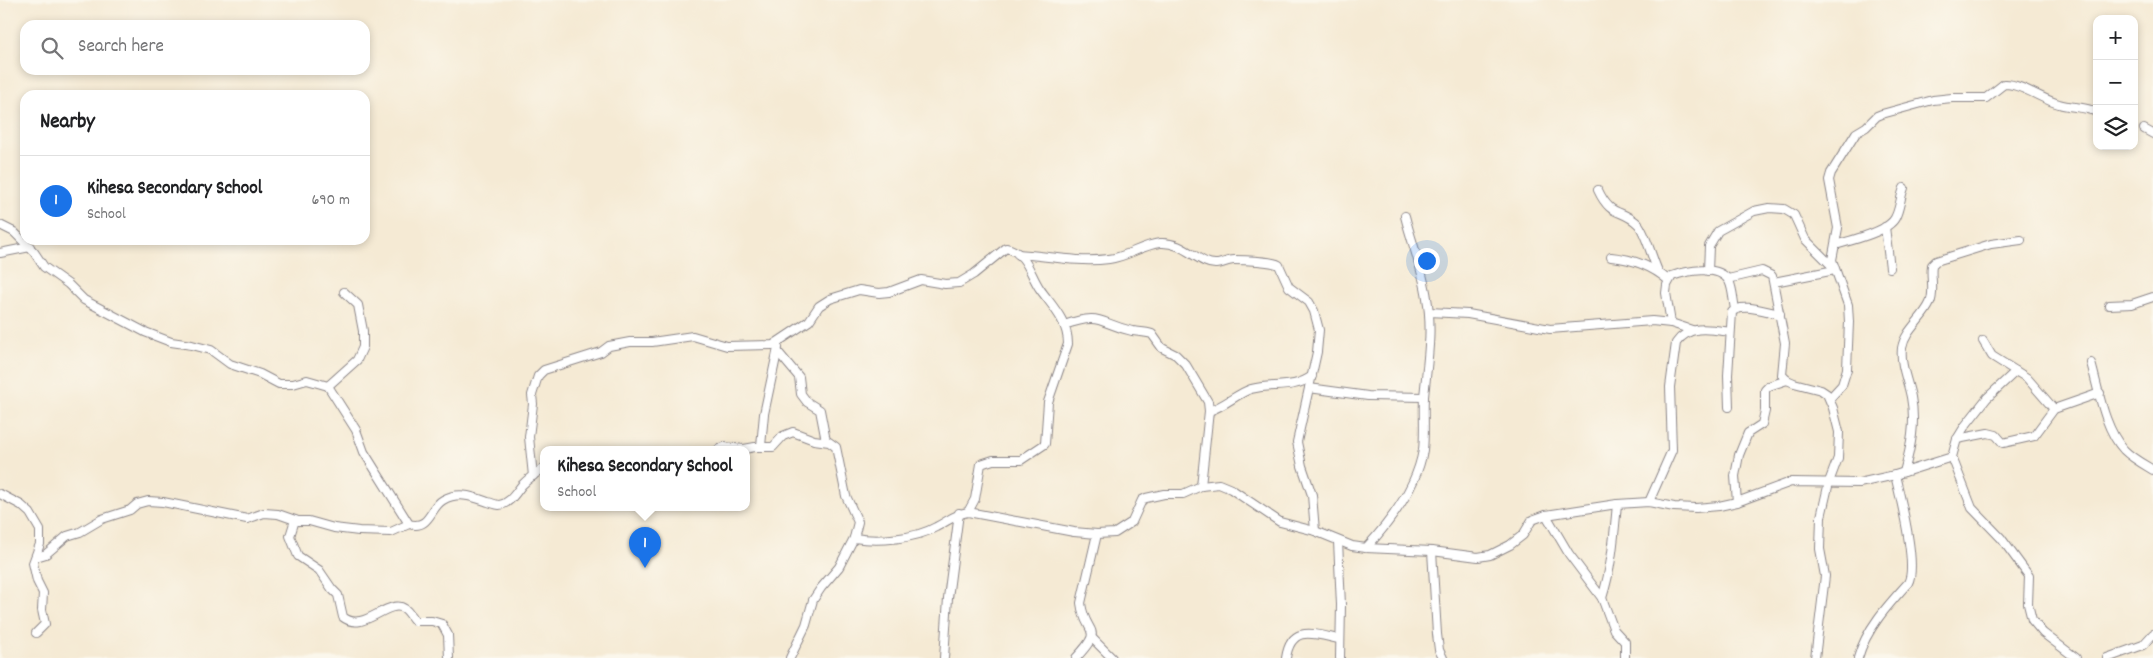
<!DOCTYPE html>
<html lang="en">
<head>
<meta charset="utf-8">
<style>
  body { margin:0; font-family:Dekko,sans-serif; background:#f6f6f6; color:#202124 }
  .controls { position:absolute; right:15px; top:15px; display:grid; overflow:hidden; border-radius:10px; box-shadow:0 2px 8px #0003 }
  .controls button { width:45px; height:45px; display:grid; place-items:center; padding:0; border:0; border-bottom:1px solid #e0e0e0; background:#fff; color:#202124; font:25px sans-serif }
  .you { position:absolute; left:1426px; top:260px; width:18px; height:18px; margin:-12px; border:4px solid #fff; border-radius:50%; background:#1a73e8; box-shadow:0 0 0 8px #1a73e833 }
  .badge { display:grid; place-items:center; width:32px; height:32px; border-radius:50%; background:#1a73e8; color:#fff; font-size:16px; font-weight:700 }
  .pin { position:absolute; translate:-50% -41px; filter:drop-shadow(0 1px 2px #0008) }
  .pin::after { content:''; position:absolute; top:26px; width:18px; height:15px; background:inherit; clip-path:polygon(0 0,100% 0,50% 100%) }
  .popup { position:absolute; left:540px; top:446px; width:210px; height:65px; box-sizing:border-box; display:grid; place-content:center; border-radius:10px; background:#fff; filter:drop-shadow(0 1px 4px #0005); font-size:16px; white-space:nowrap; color:#757577 }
  .popup b { font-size:19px; color:#202124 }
  .popup::after { content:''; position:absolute; left:50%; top:100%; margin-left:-10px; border:10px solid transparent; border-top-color:#fff }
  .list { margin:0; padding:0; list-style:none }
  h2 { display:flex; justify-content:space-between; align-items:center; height:65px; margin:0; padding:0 20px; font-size:21px }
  h2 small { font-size:16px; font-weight:400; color:#757577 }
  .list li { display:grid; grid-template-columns:32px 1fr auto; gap:15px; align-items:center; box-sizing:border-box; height:90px; padding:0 20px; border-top:1px solid #e0e0e0 }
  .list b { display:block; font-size:19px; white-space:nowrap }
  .list p { margin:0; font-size:16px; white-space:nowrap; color:#757577 }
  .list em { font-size:16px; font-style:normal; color:#757577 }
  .icon { flex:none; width:28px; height:28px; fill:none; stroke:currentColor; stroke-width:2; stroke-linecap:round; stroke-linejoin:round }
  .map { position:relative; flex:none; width:2153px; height:658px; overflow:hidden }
  .search { position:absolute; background:#fff; box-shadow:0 2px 8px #0003; left:20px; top:20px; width:350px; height:55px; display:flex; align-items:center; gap:12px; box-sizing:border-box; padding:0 18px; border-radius:15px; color:#757577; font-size:19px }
  .panel { position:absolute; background:#fff; box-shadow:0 2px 8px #0003; left:20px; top:90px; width:350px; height:155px; border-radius:15px }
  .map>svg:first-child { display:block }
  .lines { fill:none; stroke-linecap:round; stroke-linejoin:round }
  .street-casing { stroke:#8c8688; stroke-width:10 }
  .street { stroke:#fff; stroke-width:8 }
</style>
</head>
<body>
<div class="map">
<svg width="2153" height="658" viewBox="0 0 2153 658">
  <rect width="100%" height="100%" fill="#fbf7ec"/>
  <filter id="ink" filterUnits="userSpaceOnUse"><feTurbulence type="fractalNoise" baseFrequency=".02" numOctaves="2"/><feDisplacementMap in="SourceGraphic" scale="10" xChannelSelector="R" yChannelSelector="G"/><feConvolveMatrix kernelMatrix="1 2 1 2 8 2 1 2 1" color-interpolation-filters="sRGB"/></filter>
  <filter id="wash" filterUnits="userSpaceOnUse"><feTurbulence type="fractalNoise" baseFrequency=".0096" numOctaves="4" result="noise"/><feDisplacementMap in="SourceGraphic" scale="20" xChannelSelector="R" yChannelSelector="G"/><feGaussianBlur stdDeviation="1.12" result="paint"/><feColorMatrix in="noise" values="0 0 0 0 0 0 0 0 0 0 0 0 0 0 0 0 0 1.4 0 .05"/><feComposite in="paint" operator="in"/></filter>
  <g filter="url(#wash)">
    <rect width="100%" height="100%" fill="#f5ead4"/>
  </g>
  <g filter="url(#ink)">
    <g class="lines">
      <defs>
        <g id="street">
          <polyline points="2144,129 2153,134"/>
          <path d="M1598,190C1611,218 1621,208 1638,224C1645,231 1653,261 1658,271"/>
          <path d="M0,225L14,232L34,252L44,267L68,284L84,300L145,332L171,342L192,345L211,350L230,364L260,374L279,384H293L307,380L328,386L356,430L364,452L409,524C430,530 430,507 443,500C459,491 473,497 488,502C492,503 496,505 499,505C510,504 516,492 522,485C529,478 536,473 544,468"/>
          <polyline points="1885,227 1890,268"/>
          <path d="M1835,245C1849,241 1888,232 1895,218C1900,209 1900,198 1904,188"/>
          <polyline points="0,253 30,247"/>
          <path d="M1018,254C1048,256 1078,263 1109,259C1127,257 1142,245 1160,243C1184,241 1199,265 1216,264C1222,264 1228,260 1234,260C1244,260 1272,261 1279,265L1289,287L1309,302L1314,311L1319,330L1317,352L1297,442L1302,466L1312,495L1315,531"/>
          <path d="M1611,257C1632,259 1652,266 1668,280"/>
          <polyline points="1708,271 1709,246 1718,231 1754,211 1769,208 1784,209 1794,215 1805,239 1833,267"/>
          <polyline points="1728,279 1762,271 1772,276 1785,343 1782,375 1787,380 1794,383 1821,390 1827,394 1833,408 1839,432 1838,458 1829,482 1821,517 1820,549 1825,576 1815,658"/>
          <polyline points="1774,282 1835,270"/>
          <polyline points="2109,305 2132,304 2153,297"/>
          <polyline points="1429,312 1468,314 1550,329 1652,321 1671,323 1692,330"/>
          <path d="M1671,323L1666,293L1667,285L1672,276C1686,271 1719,264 1729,281C1733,289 1733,300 1735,309"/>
          <path d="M1064,325C1102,312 1098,323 1132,331C1139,332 1146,332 1152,334L1162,348L1176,355L1186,365L1208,402L1209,411L1201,486"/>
          <polyline points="1983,341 1992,356 2027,378 2054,409"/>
          <polyline points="778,352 799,377 801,394 807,402 820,410 826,441"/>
          <path d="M2091,363C2099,391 2104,428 2124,450C2132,458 2143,464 2153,470"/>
          <polyline points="2016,371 1987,398 1965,426 1957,439 1952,457 1972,508 2001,538 2029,576 2028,604 2032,620 2043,633 2076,658"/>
          <polyline points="328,386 357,360 363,347 363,331 358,305 344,292"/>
          <polyline points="1309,388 1368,396 1424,397"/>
          <path d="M1830,398L1842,385L1847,369L1849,322L1848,305L1832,260L1838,228L1829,180L1831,173L1856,133L1866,127L1877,116L1882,114L1933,100L1952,98H1986L2004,84C2020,83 2043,100 2059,104C2072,108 2084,106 2097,112"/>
          <path d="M1729,407L1728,375L1732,312C1742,302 1767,312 1780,314"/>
          <path d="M1209,411C1225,406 1238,393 1251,389C1271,383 1294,390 1312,376"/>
          <polyline points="1957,439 1988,433 1996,435 2003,443 2034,436 2054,409 2100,393"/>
          <polyline points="761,446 764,414 778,348"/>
          <polyline points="719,449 724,447 744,449 755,447 773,447 783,436 793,432 814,440 829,442 836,447 846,496 858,522 854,538 839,567 821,588 813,600 806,625 790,658"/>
          <path d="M1904,472C1911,447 1916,423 1911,397C1908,381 1900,365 1902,348C1905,330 1923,319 1930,303C1935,292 1930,277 1932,265L1936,261L1991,244L2021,240"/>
          <path d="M533,476L529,437L533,404L532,395L538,376L544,370L601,352L609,346L630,342H652L693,336L727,346L773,345L809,321L819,306L830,299L859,290L879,293L889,292L921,280L945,284L959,283L974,274L1006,248C1027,252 1030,275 1040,289C1052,306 1068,321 1068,344L1048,402L1045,444L1021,460H993L981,464L975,499L968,512"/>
          <polyline points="0,494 21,505 30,513 40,530 40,544 33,563 37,581 43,593 42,610 45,624 36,633"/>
          <path d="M1649,502L1672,450L1670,387L1676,343C1689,324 1710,329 1730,332"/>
          <polyline points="1737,502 1735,476 1739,455 1748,433 1762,424 1765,411 1765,390 1769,386 1787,380"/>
          <polyline points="1546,515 1569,554 1602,598 1614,630 1625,642 1625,658"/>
          <path d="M295,520L290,536L298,556L319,570L332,589L338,595L343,617C364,634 388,597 405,609C409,612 411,617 415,621H432L442,624L448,635L449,658"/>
          <path d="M854,538C878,542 915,539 936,527C948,521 955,514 968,512L1074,532L1097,534L1115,533L1132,522L1142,500L1146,498L1164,494H1183L1201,486L1219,484L1231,489L1280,522L1315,531L1352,546L1366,548L1432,551L1478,557L1490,555L1510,545L1523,535L1532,520L1546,515L1617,504L1649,502L1674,507L1696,508L1719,506L1737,502L1791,482L1859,483L1895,475L1952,457"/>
          <polyline points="1338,541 1341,605 1340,658"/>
          <path d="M1366,548C1391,521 1417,487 1423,450C1425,432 1423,414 1424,397C1427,364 1433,331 1427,298C1423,270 1412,244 1405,216"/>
          <polyline points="1432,551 1437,634 1439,650 1443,658"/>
          <polyline points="36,557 46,554 67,536 80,532 102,519 130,510 137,504 148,501 163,502 247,519 264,513 278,514 298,521 309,521 334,528 359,531 391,532 409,524"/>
          <path d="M1602,598C1612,567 1614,536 1617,504"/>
          <polyline points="1093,639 1112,658"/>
          <polyline points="944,658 948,598 959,513"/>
          <path d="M1076,658C1106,626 1085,636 1081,603L1097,534"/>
          <path d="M1286,658C1291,624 1314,634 1339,639"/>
          <path d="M1858,658C1866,629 1888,605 1908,583C1918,566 1900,496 1895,475"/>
          <polyline points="2107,658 2143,645 2153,634"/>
        </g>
      </defs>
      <use href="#street" class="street-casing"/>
      <use href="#street" class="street"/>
    </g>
  </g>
</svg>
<div class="controls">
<button>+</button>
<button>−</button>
<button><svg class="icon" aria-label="layers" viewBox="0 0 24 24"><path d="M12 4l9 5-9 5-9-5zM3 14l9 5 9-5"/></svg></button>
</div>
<div class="you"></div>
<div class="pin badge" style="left:645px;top:568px">1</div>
<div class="popup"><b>Kihesa Secondary School</b>School</div>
<div class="search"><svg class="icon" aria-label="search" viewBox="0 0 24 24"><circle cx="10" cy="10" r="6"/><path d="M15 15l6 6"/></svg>Search here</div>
<section class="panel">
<h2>Nearby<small></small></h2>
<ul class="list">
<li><span class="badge">1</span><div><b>Kihesa Secondary School</b><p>School</p></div><em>690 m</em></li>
</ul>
</section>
</div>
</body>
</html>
